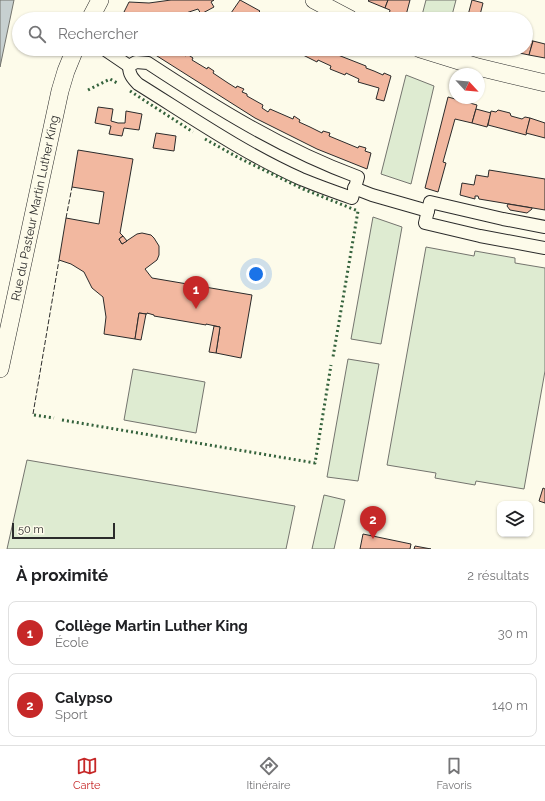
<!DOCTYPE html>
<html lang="fr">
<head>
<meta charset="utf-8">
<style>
  body { margin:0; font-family:Raleway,sans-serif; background:#f6f6f6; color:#202124 }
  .controls { position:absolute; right:12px; bottom:12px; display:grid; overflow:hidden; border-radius:8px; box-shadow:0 1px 3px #0004 }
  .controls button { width:36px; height:36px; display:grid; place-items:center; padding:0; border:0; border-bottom:1px solid #e0e0e0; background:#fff; color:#202124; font:20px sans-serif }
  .compass { position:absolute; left:449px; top:68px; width:36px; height:36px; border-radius:50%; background:#fff; box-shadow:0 1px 3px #0004; rotate:116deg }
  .scale { position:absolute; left:12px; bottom:10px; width:103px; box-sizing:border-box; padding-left:4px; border:2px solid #2b2b2b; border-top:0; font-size:11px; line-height:14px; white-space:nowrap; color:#2b2b2b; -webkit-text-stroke:3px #fdfbea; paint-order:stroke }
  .you { position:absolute; left:256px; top:274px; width:14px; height:14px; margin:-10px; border:3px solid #fff; border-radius:50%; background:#1a73e8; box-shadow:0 0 0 6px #1a73e833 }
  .badge { display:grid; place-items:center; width:26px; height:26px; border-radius:50%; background:#c62828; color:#fff; font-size:13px; font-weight:700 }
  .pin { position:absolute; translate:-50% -33px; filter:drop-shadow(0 1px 2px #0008) }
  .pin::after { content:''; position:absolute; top:21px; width:14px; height:12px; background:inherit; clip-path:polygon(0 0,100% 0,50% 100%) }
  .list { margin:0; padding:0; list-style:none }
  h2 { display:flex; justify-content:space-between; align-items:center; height:52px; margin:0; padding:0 16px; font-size:17px }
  h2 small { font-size:13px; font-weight:400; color:#757577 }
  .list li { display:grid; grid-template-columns:26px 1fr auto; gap:12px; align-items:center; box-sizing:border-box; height:64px; margin:0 8px 8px; padding:0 8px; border:1px solid #e0e0e0; border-radius:8px }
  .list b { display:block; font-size:15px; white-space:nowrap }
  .list p { margin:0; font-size:13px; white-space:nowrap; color:#757577 }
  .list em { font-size:13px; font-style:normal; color:#757577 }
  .icon { flex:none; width:22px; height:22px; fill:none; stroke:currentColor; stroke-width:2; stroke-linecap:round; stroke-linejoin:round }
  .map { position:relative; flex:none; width:545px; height:549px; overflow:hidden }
  .search { position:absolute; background:#fff; box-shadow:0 1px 3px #0004; left:12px; right:12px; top:12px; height:44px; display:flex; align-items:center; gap:10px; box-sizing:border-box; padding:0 14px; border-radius:22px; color:#757577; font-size:15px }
  .sheet { height:196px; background:#fff }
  nav { display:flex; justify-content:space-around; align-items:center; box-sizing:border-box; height:56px; border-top:1px solid #e0e0e0; background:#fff; font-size:11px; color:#757577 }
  nav a { display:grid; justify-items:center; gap:2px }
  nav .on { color:#c62828 }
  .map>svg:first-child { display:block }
  .green { fill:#deebd1; stroke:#74746e }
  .water { fill:#c7d0d0; stroke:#74746e }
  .building { fill:#f2b8a0; stroke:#2b2b2b }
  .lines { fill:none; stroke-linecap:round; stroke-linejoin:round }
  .street-casing { stroke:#2b2b2b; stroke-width:14 }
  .secondary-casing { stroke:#2b2b2b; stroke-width:18 }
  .street { stroke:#fdfbea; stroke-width:12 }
  .secondary { stroke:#fdfbea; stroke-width:17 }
  .hedge { stroke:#34623c; stroke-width:3; stroke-dasharray:2 3; stroke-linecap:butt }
  .fence { stroke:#2b2b2b; stroke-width:1; stroke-dasharray:5 2; stroke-linecap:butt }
  .labels { text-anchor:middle; stroke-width:3; stroke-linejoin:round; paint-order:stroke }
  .street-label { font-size:12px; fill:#2b2b2b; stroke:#fdfbea }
</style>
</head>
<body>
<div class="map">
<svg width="545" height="549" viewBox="0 0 545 549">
  <rect width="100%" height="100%" fill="#fdfbea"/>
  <g class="green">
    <polygon points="426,0 456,0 451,19 421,19"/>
    <polygon points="406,75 434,86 411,184 381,174"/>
    <polygon points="373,217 402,227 381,344 351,339"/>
    <polygon points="426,247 474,256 475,251 515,258 515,263 545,268 545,371 524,489 476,481 475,485 435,478 436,473 387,465"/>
    <polygon points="348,359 379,364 358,481 327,477"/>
    <polygon points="133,369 205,382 196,433 124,420"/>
    <polygon points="27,460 295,506 286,549 7,549"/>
    <polygon points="324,495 345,500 334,549 312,549"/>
  </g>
  <polygon class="water" points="0,0 14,0 0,67"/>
  <g class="building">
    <polygon points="171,0 214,0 211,2 214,7 201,14 198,9 183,14 184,19 169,19 169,17 152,18 152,19 121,19 121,18 123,18 126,13 124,12 129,2 149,3"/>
    <polygon points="240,0 260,11 259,12 271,19 271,17 274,19 247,19 240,15 238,17 231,13"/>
    <polygon points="369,0 388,0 385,8 368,1"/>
    <polygon points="388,0 410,0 405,19 389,15 390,10 385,8"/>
    <polygon points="472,0 483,3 479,19 467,19"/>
    <polygon points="526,40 533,41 529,55 510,51 510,49 526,49"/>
    <polygon points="533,41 545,44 545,58 529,55"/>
    <polygon points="146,49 181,49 179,52 186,56 187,54 193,58 192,60 207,69 208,67 214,71 213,73 228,83 236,88 237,86 244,89 242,92 247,94 247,96 263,105 262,108 268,112 270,109 293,119 294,116 300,120 299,122 310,127 322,133 323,131 330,133 329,136 358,148 359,146 366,148 365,151 371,153 367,169 317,149 255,118"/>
    <polygon points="298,49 328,49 339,54 338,55 366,66 366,68 374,71 383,75 384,73 391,76 384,101 376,99 379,88 358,82 359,79 346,73 345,75 330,69 331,66 318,60 317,62 303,55 304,52"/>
    <polygon points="448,97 477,105 472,123 455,119 443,162 446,163 438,192 425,188"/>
    <polygon points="98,107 113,109 111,121 118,123 125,123 126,111 142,114 139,130 124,128 122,136 109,134 111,126 95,123"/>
    <polygon points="476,109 491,113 487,127 472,123"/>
    <polygon points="498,110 510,113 511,116 522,119 525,117 530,118 526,135 488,125 491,111 496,112"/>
    <polygon points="530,118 545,123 545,138 526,133"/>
    <polygon points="156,133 176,136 174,151 153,148"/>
    <polygon points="78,150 133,159 120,233 123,236 119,239 122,244 137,234 142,233 151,235 154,238 159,246 159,255 157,260 145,269 152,278 252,295 241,358 216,353 220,327 206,324 206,325 154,316 154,315 147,313 147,314 139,313 135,339 104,334 106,317 103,297 92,288 84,272 71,264 59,260 66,218 99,224 104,192 72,187"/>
    <polygon points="489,170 545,179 545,210 479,199 478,196 475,196 475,199 460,195 462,183 474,185 476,175 488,177"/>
    <polygon points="508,204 532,208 532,209 527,213 510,210 507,206"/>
    <polygon points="123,236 127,241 122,244 119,239"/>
    <polygon points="139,313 146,314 141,340 135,339"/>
    <polygon points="214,326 220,327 216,353 209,352"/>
    <polygon points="543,488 545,489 545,503 539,501"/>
    <polygon points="363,534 411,544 410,549 360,549"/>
    <polygon points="415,546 431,549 414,549"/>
  </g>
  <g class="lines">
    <defs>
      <g id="street">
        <polyline points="104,49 129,66"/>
        <path d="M136,62L148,63C215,107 282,149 358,177L352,198C335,192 318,186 301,179C243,153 191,117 138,84C132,78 129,74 129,66Z"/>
        <polyline points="354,188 372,195 428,211"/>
        <polyline points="545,227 503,219 430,202 425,223 480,236 545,248"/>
      </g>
      <g id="secondary">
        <polyline points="314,0 350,19"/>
        <polyline points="90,19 100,0"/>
        <polyline points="420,49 478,67 545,83"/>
        <polyline points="0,369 60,91 66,71 75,49"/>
      </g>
    </defs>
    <use href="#street" class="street-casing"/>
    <use href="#secondary" class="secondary-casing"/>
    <use href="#street" class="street"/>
    <use href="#secondary" class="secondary"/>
    <g class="hedge">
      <polyline points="88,90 110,79 119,84"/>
      <polyline points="130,91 193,132"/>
      <polyline points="205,139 239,158 303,189 358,211 333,357"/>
      <polyline points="34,415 54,418"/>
      <polyline points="62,420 315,463 331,365"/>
    </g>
    <g class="fence">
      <polyline points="66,218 72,187"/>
      <polyline points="33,414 59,260"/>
    </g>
  </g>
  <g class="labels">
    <g class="street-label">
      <text transform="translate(35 208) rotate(-78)" y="4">Rue du Pasteur Martin Luther King</text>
    </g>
  </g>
</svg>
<div class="controls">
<button><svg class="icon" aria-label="layers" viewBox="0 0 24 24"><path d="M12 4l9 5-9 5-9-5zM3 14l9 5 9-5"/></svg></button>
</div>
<svg class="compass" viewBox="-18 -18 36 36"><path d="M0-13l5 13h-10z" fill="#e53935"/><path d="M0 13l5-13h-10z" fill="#757577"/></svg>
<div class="scale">50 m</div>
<div class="you"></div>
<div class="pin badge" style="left:196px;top:309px">1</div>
<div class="pin badge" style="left:373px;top:539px">2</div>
<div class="search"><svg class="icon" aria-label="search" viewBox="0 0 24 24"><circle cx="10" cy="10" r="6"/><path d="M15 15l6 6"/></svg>Rechercher</div>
</div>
<section class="sheet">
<h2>À proximité<small>2 résultats</small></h2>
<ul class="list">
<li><span class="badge">1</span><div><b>Collège Martin Luther King</b><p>École</p></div><em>30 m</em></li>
<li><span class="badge">2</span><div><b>Calypso</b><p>Sport</p></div><em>140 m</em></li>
</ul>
</section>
<nav>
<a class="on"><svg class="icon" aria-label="map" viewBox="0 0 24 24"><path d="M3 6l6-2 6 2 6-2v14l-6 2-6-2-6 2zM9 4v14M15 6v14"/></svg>Carte</a>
<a><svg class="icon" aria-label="directions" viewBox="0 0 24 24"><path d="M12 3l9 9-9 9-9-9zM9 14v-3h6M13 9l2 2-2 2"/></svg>Itinéraire</a>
<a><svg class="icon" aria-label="saved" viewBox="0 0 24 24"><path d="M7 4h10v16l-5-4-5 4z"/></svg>Favoris</a>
</nav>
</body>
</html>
